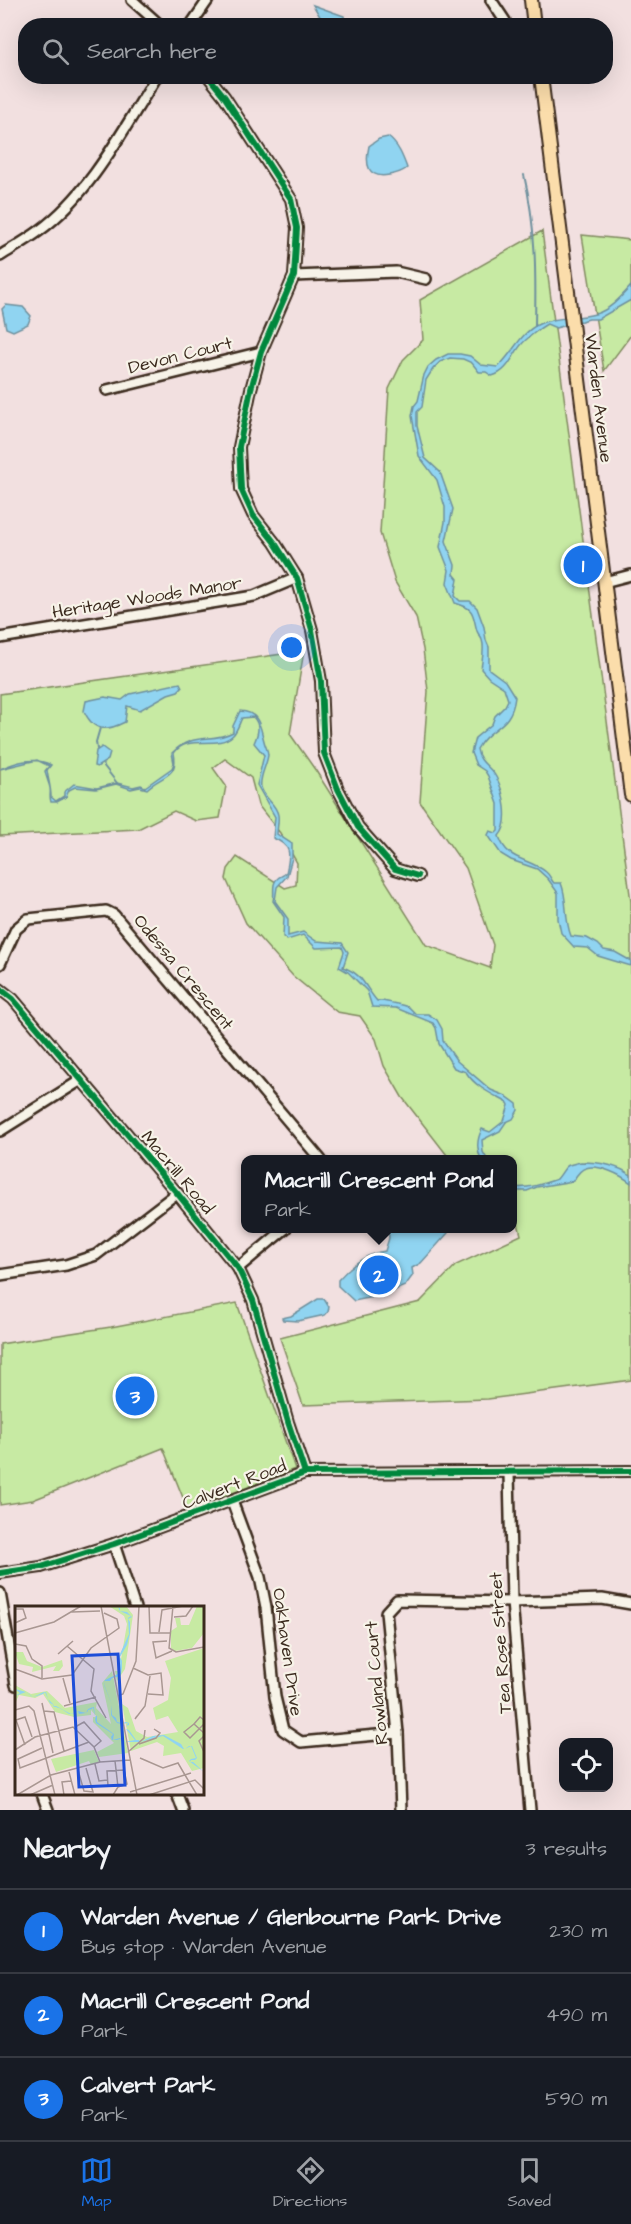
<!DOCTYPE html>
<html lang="en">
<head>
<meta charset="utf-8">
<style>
  body { margin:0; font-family:"Architects Daughter",sans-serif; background:#20242c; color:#f1f3f6 }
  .controls { position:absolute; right:18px; bottom:18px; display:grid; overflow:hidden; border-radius:12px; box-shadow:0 6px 24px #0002 }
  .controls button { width:54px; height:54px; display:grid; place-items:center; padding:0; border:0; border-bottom:2px solid #363941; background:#171b24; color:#f1f3f6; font:30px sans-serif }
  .you { position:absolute; left:292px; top:648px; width:21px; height:21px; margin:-15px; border:4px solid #fff; border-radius:50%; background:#1a73e8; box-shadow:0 0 0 9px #1a73e833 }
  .badge { display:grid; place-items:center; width:39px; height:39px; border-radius:50%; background:#1a73e8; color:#fff; font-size:20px; font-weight:700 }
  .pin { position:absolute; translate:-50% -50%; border:3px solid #fff; box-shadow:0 2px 6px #0006 }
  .popup { position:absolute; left:241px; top:1155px; width:276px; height:78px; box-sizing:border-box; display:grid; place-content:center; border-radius:12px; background:#171b24; filter:drop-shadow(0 2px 4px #0005); font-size:20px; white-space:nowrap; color:#9ea1a6 }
  .popup b { font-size:22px; color:#f1f3f6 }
  .popup::after { content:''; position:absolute; left:50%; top:100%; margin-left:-12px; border:12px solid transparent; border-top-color:#171b24 }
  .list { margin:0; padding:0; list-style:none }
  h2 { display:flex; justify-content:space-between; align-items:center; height:78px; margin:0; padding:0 24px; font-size:26px }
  h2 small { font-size:20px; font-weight:400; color:#9ea1a6 }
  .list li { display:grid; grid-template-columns:39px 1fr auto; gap:18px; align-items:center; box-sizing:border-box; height:84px; padding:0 24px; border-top:2px solid #363941 }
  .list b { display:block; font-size:22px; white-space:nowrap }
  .list p { margin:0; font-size:20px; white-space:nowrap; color:#9ea1a6 }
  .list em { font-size:20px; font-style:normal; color:#9ea1a6 }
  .icon { flex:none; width:33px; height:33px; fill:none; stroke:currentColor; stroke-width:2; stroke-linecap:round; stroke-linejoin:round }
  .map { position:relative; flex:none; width:631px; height:1810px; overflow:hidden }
  .search { position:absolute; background:#171b24; box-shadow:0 6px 24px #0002; left:18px; right:18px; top:18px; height:66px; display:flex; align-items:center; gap:15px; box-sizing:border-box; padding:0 21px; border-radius:24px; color:#9ea1a6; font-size:22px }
  .sheet { height:330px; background:#171b24 }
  nav { display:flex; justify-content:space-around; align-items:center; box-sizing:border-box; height:84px; border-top:2px solid #363941; background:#171b24; font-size:16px; color:#9ea1a6 }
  nav a { display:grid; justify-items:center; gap:3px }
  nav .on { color:#1a73e8 }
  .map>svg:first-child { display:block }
  .green { fill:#c7eaa3; stroke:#818a60; stroke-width:1.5 }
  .water { fill:#90d4f1; stroke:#6e909d; stroke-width:1.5 }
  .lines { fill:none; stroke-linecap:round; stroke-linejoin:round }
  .stream { stroke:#6e909d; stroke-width:2 }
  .minor-casing { stroke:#3b2a1e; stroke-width:14 }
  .major-casing { stroke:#3b2a1e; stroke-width:16 }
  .minor { stroke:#f7f3e8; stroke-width:9 }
  .major { stroke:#fbddab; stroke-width:12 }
  .cycleway-casing { stroke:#f7f3e8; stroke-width:10 }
  .cycleway { stroke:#00873e; stroke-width:6 }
  .labels { text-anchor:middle; stroke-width:4.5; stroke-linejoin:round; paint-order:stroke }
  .street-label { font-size:18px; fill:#3b2a1e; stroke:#f7f3e8 }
  .inset-road { fill:none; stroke:#a99792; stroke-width:1.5 }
  .view { fill:#1d4ed8; fill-opacity:0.15; stroke:#1d4ed8; stroke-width:3 }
  .inset-edge { fill:none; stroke:#3b2a1e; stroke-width:3 }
</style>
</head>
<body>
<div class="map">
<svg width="631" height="1810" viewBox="0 0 631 1810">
  <rect width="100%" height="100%" fill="#f2e0e0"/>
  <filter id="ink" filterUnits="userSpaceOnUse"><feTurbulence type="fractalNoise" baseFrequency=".0167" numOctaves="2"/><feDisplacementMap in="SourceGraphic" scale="12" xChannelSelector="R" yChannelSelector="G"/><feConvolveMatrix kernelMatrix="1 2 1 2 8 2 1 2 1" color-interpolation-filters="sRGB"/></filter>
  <g filter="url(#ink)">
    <g class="green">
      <polygon points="542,231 631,902 631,1380 488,1399 303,1405 280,1338 420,1302 456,1265 521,1235 516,1215 513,1214 512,1160 450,1159 402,1097 384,1066 376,1039 360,1016 337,1012 293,976 246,923 226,879 228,869 237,857 285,888 296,885 297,863 280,833 258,805 251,778 225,759 213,768 226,786 220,818 196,821 174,811 138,829 0,836 0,694 304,651 290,734 316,771 426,945 490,968 493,945 466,868 420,802 428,691 423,649 416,617 395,582 380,533 389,389 403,360 423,340 420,300"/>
      <polygon points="582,235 631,240 631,335 604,371"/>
      <polygon points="237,1303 295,1469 188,1510 163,1448 33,1500 0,1505 0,1344 111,1327"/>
    </g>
    <g class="water">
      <polygon points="313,5 344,16 345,25 325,25"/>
      <path d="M388,137C398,144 403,157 407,168C402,172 396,174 389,175C367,179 365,164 369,146L379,139Z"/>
      <path d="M631,286V300L598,319H589L556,328L547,324C541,327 525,340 521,345C512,356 508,372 492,376L486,372H479L472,363L463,359L450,358L440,362L433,369L426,380L422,407L417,412V426L425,458L440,472L453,509L446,541L455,565L454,574L458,579L455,596L460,601H470L477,608L484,627L486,640L489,647V669L505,681L515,697C511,730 490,725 477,749C479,763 490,766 496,777C504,791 511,823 499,836C507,862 528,857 546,872C550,875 551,880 554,883H561C568,900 564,919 571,936L587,938L598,944L604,950L615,952L631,961V966L598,956L588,948L574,947L561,933L558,919V893L548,879L537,869L511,860L501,854L488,835L490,831L496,833L498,831V804L488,776L485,771L476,765L471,753L475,738L492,724L495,716L505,706L508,700L504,688L489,678L481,669C482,660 485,648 482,640C481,637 478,634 477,631C472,614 476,609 455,603L447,583L449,570L440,547L445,522V507L437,480L419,456L412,416L414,406L418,401L424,375L428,367L436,360L448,354H460L470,356L481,365L498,367C513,353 520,333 539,324C556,316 577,319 595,314C610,310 621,297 631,286Z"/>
      <polygon points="6,305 23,307 31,316 28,324 13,331 6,328 2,309"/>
      <path d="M180,683L182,687L178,691L168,694L140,710L127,706L125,722C107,731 94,733 84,711L86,701L105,697L122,700L130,694Z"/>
      <path d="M240,711C260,712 260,727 264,741C265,746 268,750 268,755C267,765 259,777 261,787C264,799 276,803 278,815C279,821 277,829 277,834L292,844V858L287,876L277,887L275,901L288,919V936L303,932L316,941L342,943L348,952L343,967C364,975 364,986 377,1001C380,1000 404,1005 408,1007C411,1008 413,1012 416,1014H428L437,1020L442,1029L443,1041L457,1061L491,1090L506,1096L517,1104L518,1110L513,1119L506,1122L500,1131L482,1140L483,1152L487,1159H481C476,1149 477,1139 482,1129L490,1132L504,1121L509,1105L508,1103C492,1094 475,1087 466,1072L454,1068L439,1044L436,1028L433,1023L396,1008L372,1007L367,991L348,972L339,967L344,952L342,947L316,948L303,935L287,940L283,937L284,917L273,901C275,893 271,883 278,878C280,876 283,876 286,873C290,855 293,846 273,838L275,817L257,785L264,755L254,743C258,734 261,725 253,717L242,718C239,724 237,731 233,735C217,751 188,733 174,753C179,777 162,775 147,789L140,787L131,789L116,784L96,789L75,787L69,790L66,797L57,802H51C49,796 51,794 50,788C49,782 46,778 45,771L49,766L37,760L0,769C16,762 34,756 51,765L47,770C48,779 51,787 51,797L56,801L64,796V792L74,784L97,788L117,783L133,787L141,785L145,787L172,768L174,763L172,753C193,731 211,744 233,732V726Z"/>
      <polygon points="102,747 110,753 108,760 97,767 94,766 96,751"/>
      <path d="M581,1162C598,1162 617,1165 631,1175V1183C621,1175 599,1164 586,1168C580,1169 576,1176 573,1181L537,1187L527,1191H513V1187C528,1189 543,1184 557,1179C568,1166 561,1166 581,1162Z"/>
      <path d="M388,1229H449L448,1233L421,1263L412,1268L413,1275L405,1286L383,1295L354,1301L338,1286V1280C350,1266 366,1254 385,1251L389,1238Z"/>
      <polygon points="318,1299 324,1299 329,1307 328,1312 325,1315 298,1321 283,1320 282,1318 291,1316"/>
    </g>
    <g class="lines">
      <g class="stream">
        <path d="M524,175C536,225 536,274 535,326"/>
        <polyline points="97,749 96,742 100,728"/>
        <polyline points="103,765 117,783"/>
      </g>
      <defs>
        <g id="minor">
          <polyline points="132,0 161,26"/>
          <polyline points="491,0 505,21"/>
          <polyline points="190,26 208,0"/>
          <polyline points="208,76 224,96 291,199 297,228 294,276 261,352 251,389 239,447 241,489 253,515 275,543 297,578 312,630 321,681 324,753 338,789 358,827 395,869 418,876"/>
          <path d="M0,256C13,248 27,240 39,231C91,193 123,130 157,76"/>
          <polyline points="294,276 396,272 426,279"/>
          <polyline points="107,390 261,352"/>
          <polyline points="604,582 631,575"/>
          <polyline points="0,638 254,596 297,578"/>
          <polyline points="0,964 16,929 28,919 106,911 114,915 321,1160"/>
          <polyline points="0,989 13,999 177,1193 238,1268 253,1300 288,1422 305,1473"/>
          <polyline points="0,1131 81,1080"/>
          <polyline points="238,1268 286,1228"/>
          <polyline points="0,1275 66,1265 96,1255 177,1193"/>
          <polyline points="509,1473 512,1602 530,1810"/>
          <polyline points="232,1501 260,1577 266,1607 275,1697 283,1730 301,1742 398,1733"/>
          <polyline points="114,1544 135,1608"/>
          <polyline points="0,1573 41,1567 114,1544 305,1473 631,1471"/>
          <polyline points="0,1593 16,1685"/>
          <polyline points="42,1794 48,1810"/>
          <polyline points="177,1794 183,1810"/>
          <polyline points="401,1810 398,1733 386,1612 397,1600 512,1602 602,1599 631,1604"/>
        </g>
        <g id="major">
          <polyline points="531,0 534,26"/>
          <polyline points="541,76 631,795"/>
        </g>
      </defs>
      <use href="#minor" class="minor-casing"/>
      <use href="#major" class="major-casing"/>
      <use href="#minor" class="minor"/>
      <use href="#major" class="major"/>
      <defs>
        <g id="cycleway">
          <polyline points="208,76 224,96 291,199 297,228 294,276 261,352 251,389 239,447 241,489 253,515 275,543 297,578 312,630 321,681 324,753 338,789 358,827 395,869 418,876"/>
          <polyline points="0,989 13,999 177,1193 238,1268 253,1300 288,1422 305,1473"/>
          <polyline points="0,1573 41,1567 114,1544 305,1473 631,1471"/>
        </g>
      </defs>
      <use href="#cycleway" class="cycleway-casing"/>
      <use href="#cycleway" class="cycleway"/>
    </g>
  </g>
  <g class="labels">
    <g class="street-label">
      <text transform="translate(180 355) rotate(-14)" y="6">Devon Court</text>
      <text transform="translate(599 398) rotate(83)" y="6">Warden Avenue</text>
      <text transform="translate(147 597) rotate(-9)" y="6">Heritage Woods Manor</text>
      <text transform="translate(184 972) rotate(50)" y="6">Odessa Crescent</text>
      <text transform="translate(178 1172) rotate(50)" y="6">Macrill Road</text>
      <text transform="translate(234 1484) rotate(-21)" y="6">Calvert Road</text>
      <text transform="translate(500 1643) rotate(-94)" y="6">Tea Rose Street</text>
      <text transform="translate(288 1652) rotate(82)" y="6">Oakhaven Drive</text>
      <text transform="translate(376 1683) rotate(-95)" y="6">Rowland Court</text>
    </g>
  </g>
  <g transform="translate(15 1606)">
    <rect width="189" height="189" fill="#f2e0e0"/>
    <path d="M94,0H111L118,9L110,63L102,75L100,65H104L112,18L109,10ZM182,0H189V27L177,42L160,45L156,42V25L162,21L160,12H165L166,19H174ZM189,42V162L177,165L166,147L148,150L149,140L142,136L116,145L107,98L113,102L121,125L132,131L163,126L153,110L141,114L138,102L153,94L156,72L150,55ZM0,46H8L12,55L27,61L47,54L48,60L44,65H38L41,60L17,66L18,61L4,58ZM97,65L113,147L84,151L82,146L99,137L78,116V111H82L76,104V109L59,111L40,106L28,88L20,92L4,89L0,98V79L16,88L32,85L50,102L82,96L81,102L96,118L87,77ZM79,144L84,156L76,159L74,155L41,166L36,153Z" fill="#c7eaa3"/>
    <path d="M98,0L102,1L105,2V5L112,6L117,11L113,13L115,16V27L112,39L105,51L107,55V62L106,68L102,71L97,72L95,75H90L89,78L97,99V109L101,112L102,116L107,117L111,116L114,117V119L111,120V123L114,124L121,134H124L125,136L138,130L149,129L166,138L169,143H170L174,140H177L182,152L180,154H176L175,156H178L189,166L174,155L176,153L181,152L176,140L170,143H168L148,130L125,136H110L105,133L102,134H97L96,131L98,128L81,117L80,113L81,111L80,110L79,106L78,101L77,103L73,104V105L71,107L64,108L63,105L57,108H54L48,104L44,102H43L41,101H40L38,100L39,99L35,97L33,93L30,86L28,88L18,91L16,90L11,86L0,90L5,87L0,83L11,86L18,91L29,86H31L33,93L39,99V100H41L56,108L63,105L71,107L73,103L78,101H79V102L80,110H82V116L99,128L98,134L105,132L110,136L120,134L111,123V121L113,117L106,118L102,117L96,109L97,99L89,79L90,74L105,67L104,50L114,28L113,12L116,10L105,5L103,1Z" fill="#90d4f1"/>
    <path class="inset-road" d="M86,0L122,189M134,0L135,27H155M158,0L154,42L161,46L189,41M0,3H8L11,12L0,17M57,6L85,5M159,11L171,10L178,0M144,26L147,4L168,0M0,27L39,16L66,0M152,35L138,36L141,52L157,45M0,38L11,40L17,53L27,60V72M52,40L79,63L76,85L91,112M43,48L58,35M118,62L133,69L146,67L148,89L133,88M0,63L27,73L57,69L76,42L104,22L102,13L89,7M48,72L55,97M103,90L108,88L121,55L124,0M27,97L38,147M49,100L81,91M0,104L14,100L19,105L40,189M29,105L39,106L49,145M122,110L120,113L130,100L135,70M189,114L185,111L179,118L189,127M179,118L169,126L175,132L189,118M60,121L69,116L86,135L79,141M189,130L184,135L189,146M124,138L141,132L145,127L139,123M10,139L1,114L10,111L17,131M27,142L3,153L5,162L74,136M0,144L20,131L58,121L79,141L85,156M113,146L129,132L130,124M125,152L148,162L163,157L170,169M80,158L84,175L92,174M63,164L69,185L78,186L71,162M54,166L60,189M170,169L182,189M93,180L92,165L109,164L112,178L103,181M115,186L176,167M2,189L36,169L85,156L115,154M15,189L38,179M49,189L47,176L56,175M98,189L103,181L100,155M134,189L180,174L189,183"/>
    <path class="view" d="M103,48L110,179L64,181L57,50Z"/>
    <rect width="189" height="189" class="inset-edge"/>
  </g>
</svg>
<div class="controls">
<button><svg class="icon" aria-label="locate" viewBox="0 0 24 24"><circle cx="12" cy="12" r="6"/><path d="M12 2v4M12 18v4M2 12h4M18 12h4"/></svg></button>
</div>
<div class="you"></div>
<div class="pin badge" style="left:583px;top:565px">1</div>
<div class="pin badge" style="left:379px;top:1275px">2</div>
<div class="popup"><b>Macrill Crescent Pond</b>Park</div>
<div class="pin badge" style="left:135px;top:1396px">3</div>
<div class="search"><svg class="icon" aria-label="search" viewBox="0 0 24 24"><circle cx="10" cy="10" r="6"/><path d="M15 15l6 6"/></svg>Search here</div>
</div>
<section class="sheet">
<h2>Nearby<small>3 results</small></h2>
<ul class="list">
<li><span class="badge">1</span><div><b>Warden Avenue / Glenbourne Park Drive</b><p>Bus stop · Warden Avenue</p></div><em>230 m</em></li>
<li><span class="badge">2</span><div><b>Macrill Crescent Pond</b><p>Park</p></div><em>490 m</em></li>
<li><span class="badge">3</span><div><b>Calvert Park</b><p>Park</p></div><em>590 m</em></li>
</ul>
</section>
<nav>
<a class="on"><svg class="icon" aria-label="map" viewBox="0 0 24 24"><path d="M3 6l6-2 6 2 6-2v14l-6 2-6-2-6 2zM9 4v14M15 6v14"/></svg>Map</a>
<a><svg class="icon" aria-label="directions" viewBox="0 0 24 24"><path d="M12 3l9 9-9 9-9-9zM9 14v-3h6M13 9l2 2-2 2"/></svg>Directions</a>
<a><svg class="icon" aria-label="saved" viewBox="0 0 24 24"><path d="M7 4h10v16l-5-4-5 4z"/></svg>Saved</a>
</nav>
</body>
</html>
